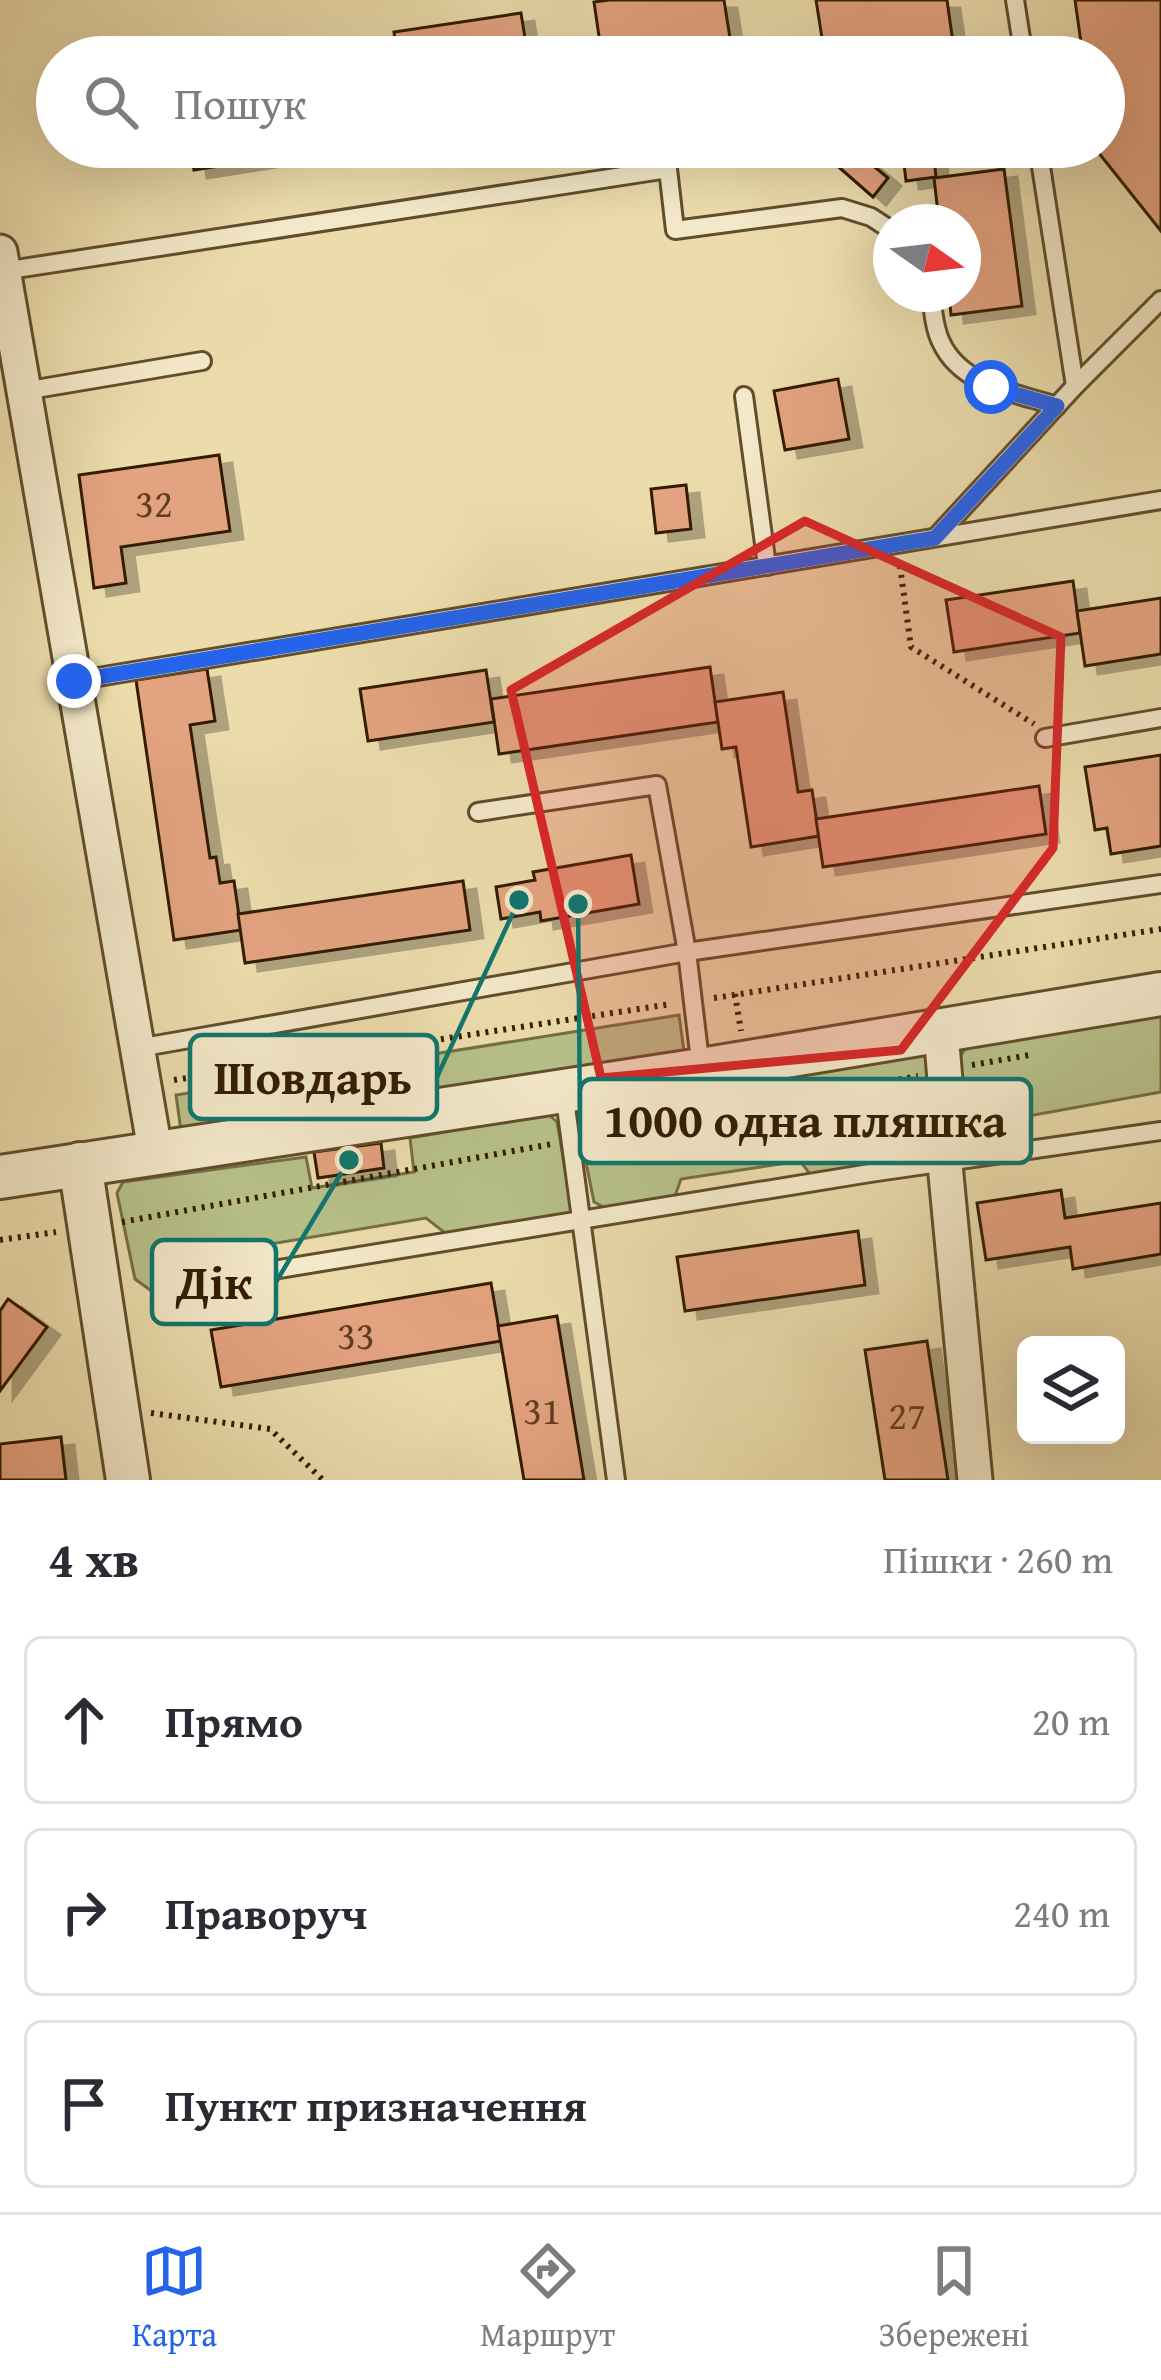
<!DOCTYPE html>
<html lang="uk">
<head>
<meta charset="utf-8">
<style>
  body { margin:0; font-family:"Gentium Book Plus",serif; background:#f2f2f3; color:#2b2b33 }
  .controls { position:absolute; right:36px; bottom:36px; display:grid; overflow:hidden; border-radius:18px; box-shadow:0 12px 48px #0002 }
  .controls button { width:108px; height:108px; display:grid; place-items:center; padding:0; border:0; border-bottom:3px solid #e1e1e2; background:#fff; color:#2b2b33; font:60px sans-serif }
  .compass { position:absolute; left:873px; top:204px; width:108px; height:108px; border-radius:50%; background:#fff; box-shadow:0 12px 48px #0002; rotate:104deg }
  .stop { position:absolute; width:36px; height:36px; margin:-27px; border:9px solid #2563eb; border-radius:50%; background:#fff }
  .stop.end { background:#2563eb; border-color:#fff; box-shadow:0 3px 12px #0008 }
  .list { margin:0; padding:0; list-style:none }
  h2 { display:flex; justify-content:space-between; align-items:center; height:156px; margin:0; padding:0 48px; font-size:51px }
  h2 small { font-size:39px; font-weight:400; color:#7c7c81 }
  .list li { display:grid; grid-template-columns:78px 1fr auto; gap:36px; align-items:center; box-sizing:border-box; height:168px; margin:0 24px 24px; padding:0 24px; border:3px solid #e1e1e2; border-radius:18px }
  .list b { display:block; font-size:45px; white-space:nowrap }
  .list em { font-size:39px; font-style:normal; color:#7c7c81 }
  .icon { flex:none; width:66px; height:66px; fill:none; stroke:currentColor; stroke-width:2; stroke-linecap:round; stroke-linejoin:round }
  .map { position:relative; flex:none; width:1161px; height:1480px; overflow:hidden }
  .search { position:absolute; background:#fff; box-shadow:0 12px 48px #0002; left:36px; right:36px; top:36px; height:132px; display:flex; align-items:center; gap:30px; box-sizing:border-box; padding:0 42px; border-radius:66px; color:#7c7c81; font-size:45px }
  .sheet { height:732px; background:#fff }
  nav { display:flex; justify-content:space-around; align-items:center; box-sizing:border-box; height:168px; border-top:3px solid #e1e1e2; background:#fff; font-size:33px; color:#7c7c81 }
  nav a { display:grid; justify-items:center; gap:6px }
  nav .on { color:#2563eb }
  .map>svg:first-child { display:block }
  .green { fill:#b7c089; stroke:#756f44; stroke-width:3 }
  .building { fill:#e4a380; stroke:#331e00; stroke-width:3; filter:url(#shadow) }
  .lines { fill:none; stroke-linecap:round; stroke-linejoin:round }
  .service-casing { stroke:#614e2b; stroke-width:22 }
  .minor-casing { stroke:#614e2b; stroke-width:39 }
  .tertiary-casing { stroke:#614e2b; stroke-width:48 }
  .path { stroke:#331e00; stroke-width:6; stroke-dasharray:3 6; stroke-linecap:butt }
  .service { stroke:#f3e8c9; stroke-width:16 }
  .minor { stroke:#f3e8c9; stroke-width:33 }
  .tertiary { stroke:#f3e8c9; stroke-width:42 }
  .route { stroke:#2563eb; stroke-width:15 }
  .marked { fill:#d62828; fill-opacity:0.2; stroke:#d62828; stroke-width:9; stroke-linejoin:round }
  .labels { text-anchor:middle; stroke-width:9; stroke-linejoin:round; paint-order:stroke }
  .number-label { font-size:39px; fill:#5f3f20 }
  .leader { fill:none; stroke:#0f766e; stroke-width:4.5 }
  .callout-dot { fill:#0f766e; stroke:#f3e8c9; stroke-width:4.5 }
  .callout { fill:#f3e8c9; stroke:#0f766e; stroke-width:4.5 }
  .callout-label { font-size:48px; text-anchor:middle; font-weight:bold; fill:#331e00 }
</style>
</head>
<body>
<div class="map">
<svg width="1161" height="1480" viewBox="0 0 1161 1480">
  <defs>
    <filter id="shadow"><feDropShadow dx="13" dy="8" stdDeviation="0" flood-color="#0004"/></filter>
  </defs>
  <rect width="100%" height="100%" fill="#ecdcac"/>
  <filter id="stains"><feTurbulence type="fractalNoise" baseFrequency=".00167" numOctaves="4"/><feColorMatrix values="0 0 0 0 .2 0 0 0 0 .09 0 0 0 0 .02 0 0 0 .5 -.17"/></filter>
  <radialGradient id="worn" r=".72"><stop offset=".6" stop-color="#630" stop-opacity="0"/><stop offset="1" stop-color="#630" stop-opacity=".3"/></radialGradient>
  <g class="green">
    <polygon points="1161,1013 1161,1092 962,1128 957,1060 968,1045"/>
    <polygon points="679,1015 684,1051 181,1131 176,1095"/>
    <polygon points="922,1053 929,1059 936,1156 869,1169 828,1129 765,1079"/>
    <polygon points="749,1082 864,1171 814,1179 800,1161 681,1179 674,1199 609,1210 594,1202 577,1118 587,1107"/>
    <polygon points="548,1114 557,1122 572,1209 568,1216 449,1236 426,1218 229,1251 218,1270 153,1292 135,1279 117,1193 123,1182 306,1157 312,1188 414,1172 410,1138"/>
  </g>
  <g class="building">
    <polygon points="609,0 724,0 733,57 602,57 594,2"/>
    <polygon points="816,0 947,0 954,50 909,57 825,57"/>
    <polygon points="1075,0 1161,0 1161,231 1094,147 1104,147 1104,57 1083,57"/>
    <polygon points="521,13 528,57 397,57 394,32"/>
    <polygon points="306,44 307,57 218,57"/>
    <polygon points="190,147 321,147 321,150 194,170"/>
    <polygon points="846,147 851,147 888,178 873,197 833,162"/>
    <polygon points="902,147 933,147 936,177 906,181"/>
    <polygon points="1004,169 1022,306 951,315 949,294 963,294 963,222 939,222 934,178"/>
    <polygon points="838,379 849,439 785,450 774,391"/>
    <polygon points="219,455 230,531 121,547 126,583 94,588 79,475"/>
    <polygon points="686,485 691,529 656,533 651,489"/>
    <polygon points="1073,581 1080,633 954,652 946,600"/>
    <polygon points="1161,598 1161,654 1085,666 1077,611"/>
    <polygon points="710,667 718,722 499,754 491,699"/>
    <polygon points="207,669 215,721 190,725 210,858 216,857 220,883 234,881 241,930 174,940 136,680"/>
    <polygon points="486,670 494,722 368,741 360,689"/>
    <polygon points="783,692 798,792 812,790 819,836 751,847 736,747 722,749 715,702"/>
    <polygon points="1161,755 1161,846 1111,854 1107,828 1095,830 1085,767"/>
    <polygon points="1039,786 1046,834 823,867 816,819"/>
    <polygon points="631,855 639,904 541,921 540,912 501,919 496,887 535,880 533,872"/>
    <polygon points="463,881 470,930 245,963 238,914"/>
    <polygon points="381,1143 384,1168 318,1178 314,1152"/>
    <polygon points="1061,1190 1065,1218 1161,1203 1161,1254 1073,1269 1070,1247 986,1260 977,1203"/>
    <polygon points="858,1231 865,1285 685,1311 677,1257"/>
    <polygon points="491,1283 501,1341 221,1387 211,1330"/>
    <polygon points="8,1299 47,1327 0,1391 0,1311"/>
    <polygon points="557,1316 584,1480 524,1480 498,1326"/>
    <polygon points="927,1341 948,1480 885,1480 865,1350"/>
    <polygon points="61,1437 66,1480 0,1480 0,1444"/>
  </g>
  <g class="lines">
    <defs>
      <g id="service">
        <polyline points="1015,0 1024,57"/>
        <polyline points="1038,147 1075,386"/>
        <polyline points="3,271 668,169 675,230 842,208 871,217 891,230"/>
        <path d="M931,294C933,309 934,328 941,342C961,386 1016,393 1057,406"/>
        <polyline points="24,391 202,361"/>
        <polyline points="744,396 767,566"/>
        <polyline points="936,537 1075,386 1161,300"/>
        <polyline points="74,681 1161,500"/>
        <polyline points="1045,738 1161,718"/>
        <polyline points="478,812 657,785 687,952 701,1069"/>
        <polyline points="138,1048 687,952 1161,884"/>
        <polyline points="564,1092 616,1480"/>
        <polyline points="205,1281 870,1173 1161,1131"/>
      </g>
      <g id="minor">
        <polyline points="0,252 155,1150"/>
        <polyline points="941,1032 949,1128 945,1164 975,1480"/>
      </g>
      <g id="tertiary">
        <polyline points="80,1164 128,1480"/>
        <polyline points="0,1177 701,1070 1161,994"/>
      </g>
    </defs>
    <use href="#service" class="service-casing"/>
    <use href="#minor" class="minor-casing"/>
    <use href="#tertiary" class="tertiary-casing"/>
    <g class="path">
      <polyline points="900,566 911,647 1034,724"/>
      <polyline points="735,994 741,1031"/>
      <polyline points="714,998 1161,929"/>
      <polyline points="972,1065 1030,1055"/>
      <polyline points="174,1080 671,1004"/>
      <polyline points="786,1102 850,1154"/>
      <polyline points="589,1137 918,1076"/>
      <polyline points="122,1222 552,1144"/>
      <polyline points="0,1240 56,1232"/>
      <polyline points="151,1413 270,1429 323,1480"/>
    </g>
    <use href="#service" class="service"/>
    <use href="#minor" class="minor"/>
    <use href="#tertiary" class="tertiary"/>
  </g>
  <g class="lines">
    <polyline class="route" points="74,681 935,538 1057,406 991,387"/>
  </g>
  <path class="marked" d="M805,521L1061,637L1053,848L901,1050L601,1078L511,690Z"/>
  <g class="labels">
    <g class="number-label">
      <text x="154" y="517">32</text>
      <text x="356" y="1349">33</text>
      <text x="542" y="1424">31</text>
      <text x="907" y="1429">27</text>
    </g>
  </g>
  <path class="leader" d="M519 900L437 1077M578 904L580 1121M349 1160L276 1282"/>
  <g class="callout-dot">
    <circle cx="519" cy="900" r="12"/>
    <circle cx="578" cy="904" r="12"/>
    <circle cx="349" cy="1160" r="12"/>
  </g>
  <g class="callout">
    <rect x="190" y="1035" width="247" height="84" rx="12"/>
    <rect x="580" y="1079" width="451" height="84" rx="12"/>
    <rect x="152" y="1240" width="124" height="84" rx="12"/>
  </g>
  <g class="callout-label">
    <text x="313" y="1094">Шовдарь</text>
    <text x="805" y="1137">1000 одна пляшка</text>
    <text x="214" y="1299">Дік</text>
  </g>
  <rect width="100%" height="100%" filter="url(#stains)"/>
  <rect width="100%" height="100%" fill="url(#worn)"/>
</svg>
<div class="controls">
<button><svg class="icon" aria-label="layers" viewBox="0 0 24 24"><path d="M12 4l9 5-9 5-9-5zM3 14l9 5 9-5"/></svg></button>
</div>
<svg class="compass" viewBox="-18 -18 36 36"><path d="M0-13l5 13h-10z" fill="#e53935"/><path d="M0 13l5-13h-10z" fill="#7c7c81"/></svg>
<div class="stop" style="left:991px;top:387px"></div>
<div class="stop end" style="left:74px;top:681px"></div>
<div class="search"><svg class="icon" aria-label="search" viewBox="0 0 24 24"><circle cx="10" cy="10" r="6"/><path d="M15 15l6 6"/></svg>Пошук</div>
</div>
<section class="sheet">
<h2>4 хв<small>Пішки · 260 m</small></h2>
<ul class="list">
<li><svg class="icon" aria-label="ahead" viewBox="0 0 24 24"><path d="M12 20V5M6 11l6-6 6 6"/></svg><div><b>Прямо</b></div><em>20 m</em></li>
<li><svg class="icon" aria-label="right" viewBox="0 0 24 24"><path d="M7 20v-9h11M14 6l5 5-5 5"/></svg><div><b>Праворуч</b></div><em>240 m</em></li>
<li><svg class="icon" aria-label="arrive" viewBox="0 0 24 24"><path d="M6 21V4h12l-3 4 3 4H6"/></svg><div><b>Пункт призначення</b></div></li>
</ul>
</section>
<nav>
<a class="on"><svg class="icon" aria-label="map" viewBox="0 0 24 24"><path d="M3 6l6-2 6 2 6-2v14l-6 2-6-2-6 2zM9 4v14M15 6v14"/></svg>Карта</a>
<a><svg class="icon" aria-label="directions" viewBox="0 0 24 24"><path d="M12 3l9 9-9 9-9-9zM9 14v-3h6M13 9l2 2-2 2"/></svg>Маршрут</a>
<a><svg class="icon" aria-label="saved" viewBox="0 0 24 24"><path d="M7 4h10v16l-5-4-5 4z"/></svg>Збережені</a>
</nav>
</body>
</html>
